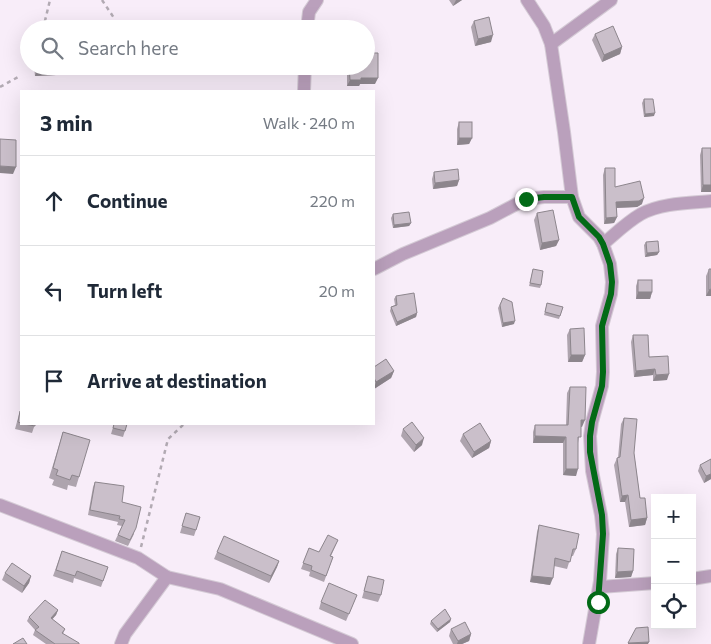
<!DOCTYPE html>
<html lang="en">
<head>
<meta charset="utf-8">
<style>
  body { margin:0; font-family:Commissioner,sans-serif; background:#f2f2f3; color:#1f2937 }
  .controls { position:absolute; right:15px; bottom:15px; display:grid; overflow:hidden; border-radius:0px; box-shadow:0 5px 20px #0002 }
  .controls button { width:45px; height:45px; display:grid; place-items:center; padding:0; border:0; border-bottom:1px solid #e0e1e3; background:#fff; color:#1f2937; font:25px sans-serif }
  .stop { position:absolute; width:15px; height:15px; margin:-11px; border:4px solid #026a16; border-radius:50%; background:#fff }
  .stop.end { background:#026a16; border-color:#fff; box-shadow:0 1px 5px #0008 }
  .list { margin:0; padding:0; list-style:none }
  h2 { display:flex; justify-content:space-between; align-items:center; height:65px; margin:0; padding:0 20px; font-size:21px }
  h2 small { font-size:16px; font-weight:400; color:#747a83 }
  .list li { display:grid; grid-template-columns:32px 1fr auto; gap:15px; align-items:center; box-sizing:border-box; height:90px; padding:0 20px; border-top:1px solid #e0e1e3 }
  .list b { display:block; font-size:19px; white-space:nowrap }
  .list em { font-size:16px; font-style:normal; color:#747a83 }
  .icon { flex:none; width:28px; height:28px; fill:none; stroke:currentColor; stroke-width:2; stroke-linecap:round; stroke-linejoin:round }
  .map { position:relative; flex:none; width:711px; height:644px; overflow:hidden }
  .search { position:absolute; background:#fff; box-shadow:0 5px 20px #0002; left:20px; top:20px; width:355px; height:55px; display:flex; align-items:center; gap:12px; box-sizing:border-box; padding:0 18px; border-radius:28px; color:#747a83; font-size:19px }
  .panel { position:absolute; background:#fff; box-shadow:0 5px 20px #0002; left:20px; top:90px; width:355px; height:335px; border-radius:0px }
  .map>svg:first-child { display:block }
  .lines { fill:none; stroke-linecap:round; stroke-linejoin:round }
  .minor-casing { stroke:#d4cad5; stroke-width:14 }
  .path { stroke:#b2aab3; stroke-width:2.5; stroke-dasharray:4 4; stroke-linecap:butt }
  .minor { stroke:#baa0bc; stroke-width:12 }
  .wall { fill:#aea4ae }
  .shaded-wall { fill:#8d868d }
  .building { fill:#cabfca; stroke:#8d868d }
  .route { stroke:#026a16; stroke-width:6 }
</style>
</head>
<body>
<div class="map">
<svg width="711" height="644" viewBox="0 0 711 644">
  <rect width="100%" height="100%" fill="#f8edf9"/>
  <g class="lines">
    <defs>
      <g id="minor">
        <polyline points="527,0 544,26 551,44 564,132 572,197 579,217 599,237 603,244 610,264 612,282 611,294 602,326 603,372 602,386 592,422 590,436 592,471 601,515 603,534 600,581 589,644"/>
        <polyline points="307,29 309,12 317,0"/>
        <polyline points="551,44 611,0"/>
        <polyline points="304,91 305,66"/>
        <path d="M603,244C615,234 627,222 641,214C661,203 689,203 711,201"/>
        <polyline points="374,269 403,254 490,218 526,199 544,197 572,197"/>
        <polyline points="0,505 138,558 167,577 220,589 352,644"/>
        <polyline points="692,579 711,576"/>
        <polyline points="600,587 655,583"/>
        <polyline points="121,644 125,634 167,577"/>
      </g>
    </defs>
    <use href="#minor" class="minor-casing"/>
    <g class="path">
      <polyline points="102,0 114,18"/>
      <polyline points="43,29 50,0"/>
      <polyline points="192,29 194,27 199,29"/>
      <polyline points="0,87 18,77"/>
      <polyline points="141,547 168,439 184,424"/>
    </g>
    <use href="#minor" class="minor"/>
  </g>
  <g class="wall">
    <polygon points="449,0 462,0 453,6"/>
    <polygon points="474,21 491,42 475,46 471,27"/>
    <polygon points="595,34 622,47 620,54 602,62 592,40"/>
    <polygon points="34,66 58,66 56,75 35,76"/>
    <polygon points="343,66 366,66 375,84 360,84 359,86 347,86 347,70 343,69"/>
    <polygon points="644,99 654,116 644,117 642,103"/>
    <polygon points="459,122 472,138 469,144 457,145 457,129"/>
    <polygon points="702,148 711,148 711,192 701,192 700,155"/>
    <polygon points="605,168 615,187 642,204 637,207 616,208 617,217 614,223 604,224 603,175"/>
    <polygon points="434,172 459,180 457,186 433,189 432,179"/>
    <polygon points="537,213 559,240 556,246 540,250 534,220"/>
    <polygon points="393,214 411,223 409,226 393,228 391,218"/>
    <polygon points="646,242 659,252 657,255 645,257 644,245"/>
    <polygon points="533,269 541,285 540,288 529,286"/>
    <polygon points="709,269 711,269 711,296 706,296 706,276"/>
    <polygon points="638,280 652,292 650,299 636,299 636,286"/>
    <polygon points="396,296 417,313 416,317 396,326 390,311 391,307 395,305 394,299"/>
    <polygon points="503,298 514,324 502,327 498,308"/>
    <polygon points="547,303 563,307 559,319 544,315"/>
    <polygon points="570,329 585,355 582,362 568,362 567,335"/>
    <polygon points="633,335 649,357 667,380 653,381 653,375 634,377 631,342"/>
    <polygon points="374,367 394,371 391,378 374,389"/>
    <polygon points="570,387 582,427 581,426 578,443 576,476 563,475 563,443 533,443 533,432 535,425 566,425 567,393"/>
    <polygon points="20,411 21,411 21,424 35,424 32,433 15,429"/>
    <polygon points="624,418 634,453 640,498 647,518 645,525 629,527 625,502 620,502 614,465 617,458 618,458 621,424"/>
    <polygon points="114,424 127,424 123,437 111,434"/>
    <polygon points="403,429 422,445 414,452 401,436"/>
    <polygon points="63,432 79,477 76,487 68,485 67,490 52,485 54,480 49,478"/>
    <polygon points="463,434 491,441 489,448 472,458 460,441"/>
    <polygon points="711,459 711,479 704,483 698,471 700,465"/>
    <polygon points="95,482 122,502 134,534 128,546 115,541 122,526 117,525 118,522 88,515 93,487"/>
    <polygon points="186,513 196,530 194,536 180,533"/>
    <polygon points="539,525 576,549 573,556 571,556 567,569 554,566 550,585 530,582 537,532"/>
    <polygon points="338,540 331,556 333,557 324,582 309,576 310,572 301,569 309,548 319,552"/>
    <polygon points="618,548 633,571 631,577 615,578 616,554"/>
    <polygon points="62,551 108,567 101,587 74,578 73,583 53,576"/>
    <polygon points="217,552 279,561 277,567 269,583 214,559"/>
    <polygon points="5,573 31,576 29,583 22,593 2,580"/>
    <polygon points="368,576 381,595 378,602 362,598"/>
    <polygon points="357,595 346,621 319,609 321,602"/>
    <polygon points="58,610 56,615 52,619 65,629 63,634 79,644 46,644 33,635 35,630 27,621 29,617"/>
    <polygon points="451,619 450,622 437,632 430,624 431,621"/>
    <polygon points="451,629 471,634 469,641 462,644 453,644 449,636"/>
  </g>
  <g class="shaded-wall">
    <polygon points="456,0 462,0 453,6"/>
    <polygon points="493,35 491,42 475,46 478,39"/>
    <polygon points="622,47 620,54 602,62 604,55"/>
    <polygon points="344,66 348,66 347,70 343,69"/>
    <polygon points="59,68 56,75 35,76 37,70"/>
    <polygon points="361,78 378,78 375,84 360,84 359,86 347,86 350,80"/>
    <polygon points="655,113 654,116 644,117 645,114"/>
    <polygon points="459,138 472,138 469,144 457,145"/>
    <polygon points="0,166 16,167 13,174 0,173"/>
    <polygon points="459,180 457,186 433,189 435,183"/>
    <polygon points="703,185 711,185 711,192 701,192"/>
    <polygon points="644,198 642,204 637,207 614,208 616,202"/>
    <polygon points="617,217 614,223 604,224 606,218"/>
    <polygon points="411,223 409,226 393,228 394,225"/>
    <polygon points="559,240 556,246 540,250 542,243"/>
    <polygon points="659,252 657,255 645,257 647,253"/>
    <polygon points="711,289 711,296 706,296 709,290"/>
    <polygon points="638,292 652,292 650,299 636,299"/>
    <polygon points="417,313 416,317 396,326 397,322"/>
    <polygon points="515,321 514,324 502,327 503,323"/>
    <polygon points="571,355 585,355 582,362 568,362"/>
    <polygon points="655,369 653,375 634,377 636,371"/>
    <polygon points="394,371 391,378 374,389 376,382"/>
    <polygon points="669,374 667,380 653,381 656,375"/>
    <polygon points="581,420 585,420 582,427 578,426"/>
    <polygon points="535,436 566,437 563,443 533,443"/>
    <polygon points="424,438 422,445 414,452 416,445"/>
    <polygon points="491,441 489,448 472,458 474,452"/>
    <polygon points="566,469 578,469 576,476 563,475"/>
    <polygon points="711,474 711,479 704,483 706,476"/>
    <polygon points="628,495 625,502 620,502 622,496"/>
    <polygon points="647,518 645,525 629,527 631,520"/>
    <polygon points="279,561 277,567 269,583 271,576"/>
    <polygon points="633,571 631,577 615,578 617,572"/>
    <polygon points="31,576 29,583 22,593 24,586"/>
    <polygon points="532,576 553,578 550,585 530,582"/>
    <polygon points="58,610 56,615 49,623 51,618"/>
    <polygon points="451,619 450,622 437,632 438,629"/>
    <polygon points="471,634 469,641 462,644 457,644 458,641"/>
    <polygon points="649,642 648,644 628,644 628,643"/>
  </g>
  <g class="building">
    <polygon points="489,17 493,35 478,39 474,21"/>
    <polygon points="613,26 622,47 604,55 595,34"/>
    <polygon points="366,53 378,53 378,78 361,78 361,80 350,80 349,66 366,66"/>
    <polygon points="37,66 58,66 59,68 37,70"/>
    <polygon points="644,99 653,99 655,113 645,114"/>
    <rect x="459" y="122" width="13" height="16"/>
    <polygon points="0,139 16,140 16,167 0,166"/>
    <polygon points="702,148 711,148 711,185 703,185"/>
    <polygon points="605,168 615,168 615,187 640,181 644,198 639,201 616,202 617,217 606,218"/>
    <polygon points="458,169 459,180 435,183 434,172"/>
    <polygon points="553,210 559,240 542,243 537,213"/>
    <polygon points="409,212 411,223 394,225 393,214"/>
    <polygon points="658,241 659,252 647,253 646,242"/>
    <polygon points="533,269 543,271 541,285 530,283"/>
    <polygon points="709,269 711,269 711,289 709,290"/>
    <rect x="638" y="280" width="14" height="12"/>
    <polygon points="414,293 417,313 397,322 391,307 397,305 396,296"/>
    <polygon points="503,298 512,302 515,321 503,323 500,305"/>
    <polygon points="547,303 563,307 560,316 545,312"/>
    <polygon points="584,328 585,355 571,355 570,329"/>
    <polygon points="633,335 648,335 649,357 668,356 669,374 656,375 655,369 636,371"/>
    <polygon points="386,359 394,371 376,382 374,378 374,367"/>
    <polygon points="570,387 586,387 585,420 581,420 581,437 578,437 578,469 566,469 566,437 535,436 535,425 568,425"/>
    <polygon points="20,411 21,411 21,423 18,422"/>
    <polygon points="624,418 637,419 634,453 640,498 645,498 647,518 631,520 628,495 622,496 617,458 620,457"/>
    <polygon points="412,422 424,438 416,445 403,429"/>
    <polygon points="480,423 491,441 474,452 463,434"/>
    <polygon points="24,424 35,424 35,426"/>
    <polygon points="114,424 127,424 125,431 113,428"/>
    <polygon points="63,432 90,440 79,477 72,475 70,480 56,475 58,470 53,468"/>
    <polygon points="711,459 711,474 706,476 700,465"/>
    <polygon points="95,482 124,486 122,502 141,507 136,528 130,540 118,535 125,520 119,519 120,516 90,510"/>
    <polygon points="186,513 200,517 196,530 182,526"/>
    <polygon points="539,525 579,534 576,549 573,549 570,562 555,558 553,578 532,576"/>
    <polygon points="328,535 338,540 330,556 333,557 326,576 311,570 312,566 303,563 309,548 319,552"/>
    <polygon points="224,536 279,561 271,576 217,552"/>
    <polygon points="618,548 634,549 633,571 617,572"/>
    <polygon points="62,551 108,567 103,581 77,571 75,576 56,570"/>
    <polygon points="12,563 31,576 24,586 5,573"/>
    <polygon points="368,576 384,580 381,595 364,591"/>
    <polygon points="329,583 357,595 349,614 321,602"/>
    <polygon points="45,600 58,610 51,618 65,629 62,633 79,643 79,644 55,644 35,630 39,627 29,617"/>
    <polygon points="445,609 451,619 438,629 431,621"/>
    <polygon points="465,622 471,634 458,641 451,629"/>
    <polygon points="648,627 649,642 628,643 636,628"/>
    <polygon points="23,638 27,644 13,644"/>
  </g>
  <g class="lines">
    <polyline class="route" points="526,199 544,197 572,197 579,217 599,237 603,244 610,264 612,282 611,294 602,326 603,372 602,386 592,422 590,436 590,452 602,515 603,534 598,602"/>
  </g>
</svg>
<div class="controls">
<button>+</button>
<button>−</button>
<button><svg class="icon" aria-label="locate" viewBox="0 0 24 24"><circle cx="12" cy="12" r="6"/><path d="M12 2v4M12 18v4M2 12h4M18 12h4"/></svg></button>
</div>
<div class="stop" style="left:598px;top:602px"></div>
<div class="stop end" style="left:526px;top:199px"></div>
<div class="search"><svg class="icon" aria-label="search" viewBox="0 0 24 24"><circle cx="10" cy="10" r="6"/><path d="M15 15l6 6"/></svg>Search here</div>
<section class="panel">
<h2>3 min<small>Walk · 240 m</small></h2>
<ul class="list">
<li><svg class="icon" aria-label="ahead" viewBox="0 0 24 24"><path d="M12 20V5M6 11l6-6 6 6"/></svg><div><b>Continue</b></div><em>220 m</em></li>
<li><svg class="icon" aria-label="left" viewBox="0 0 24 24"><path d="M17 20v-9H6M10 6l-5 5 5 5"/></svg><div><b>Turn left</b></div><em>20 m</em></li>
<li><svg class="icon" aria-label="arrive" viewBox="0 0 24 24"><path d="M6 21V4h12l-3 4 3 4H6"/></svg><div><b>Arrive at destination</b></div></li>
</ul>
</section>
</div>
</body>
</html>
